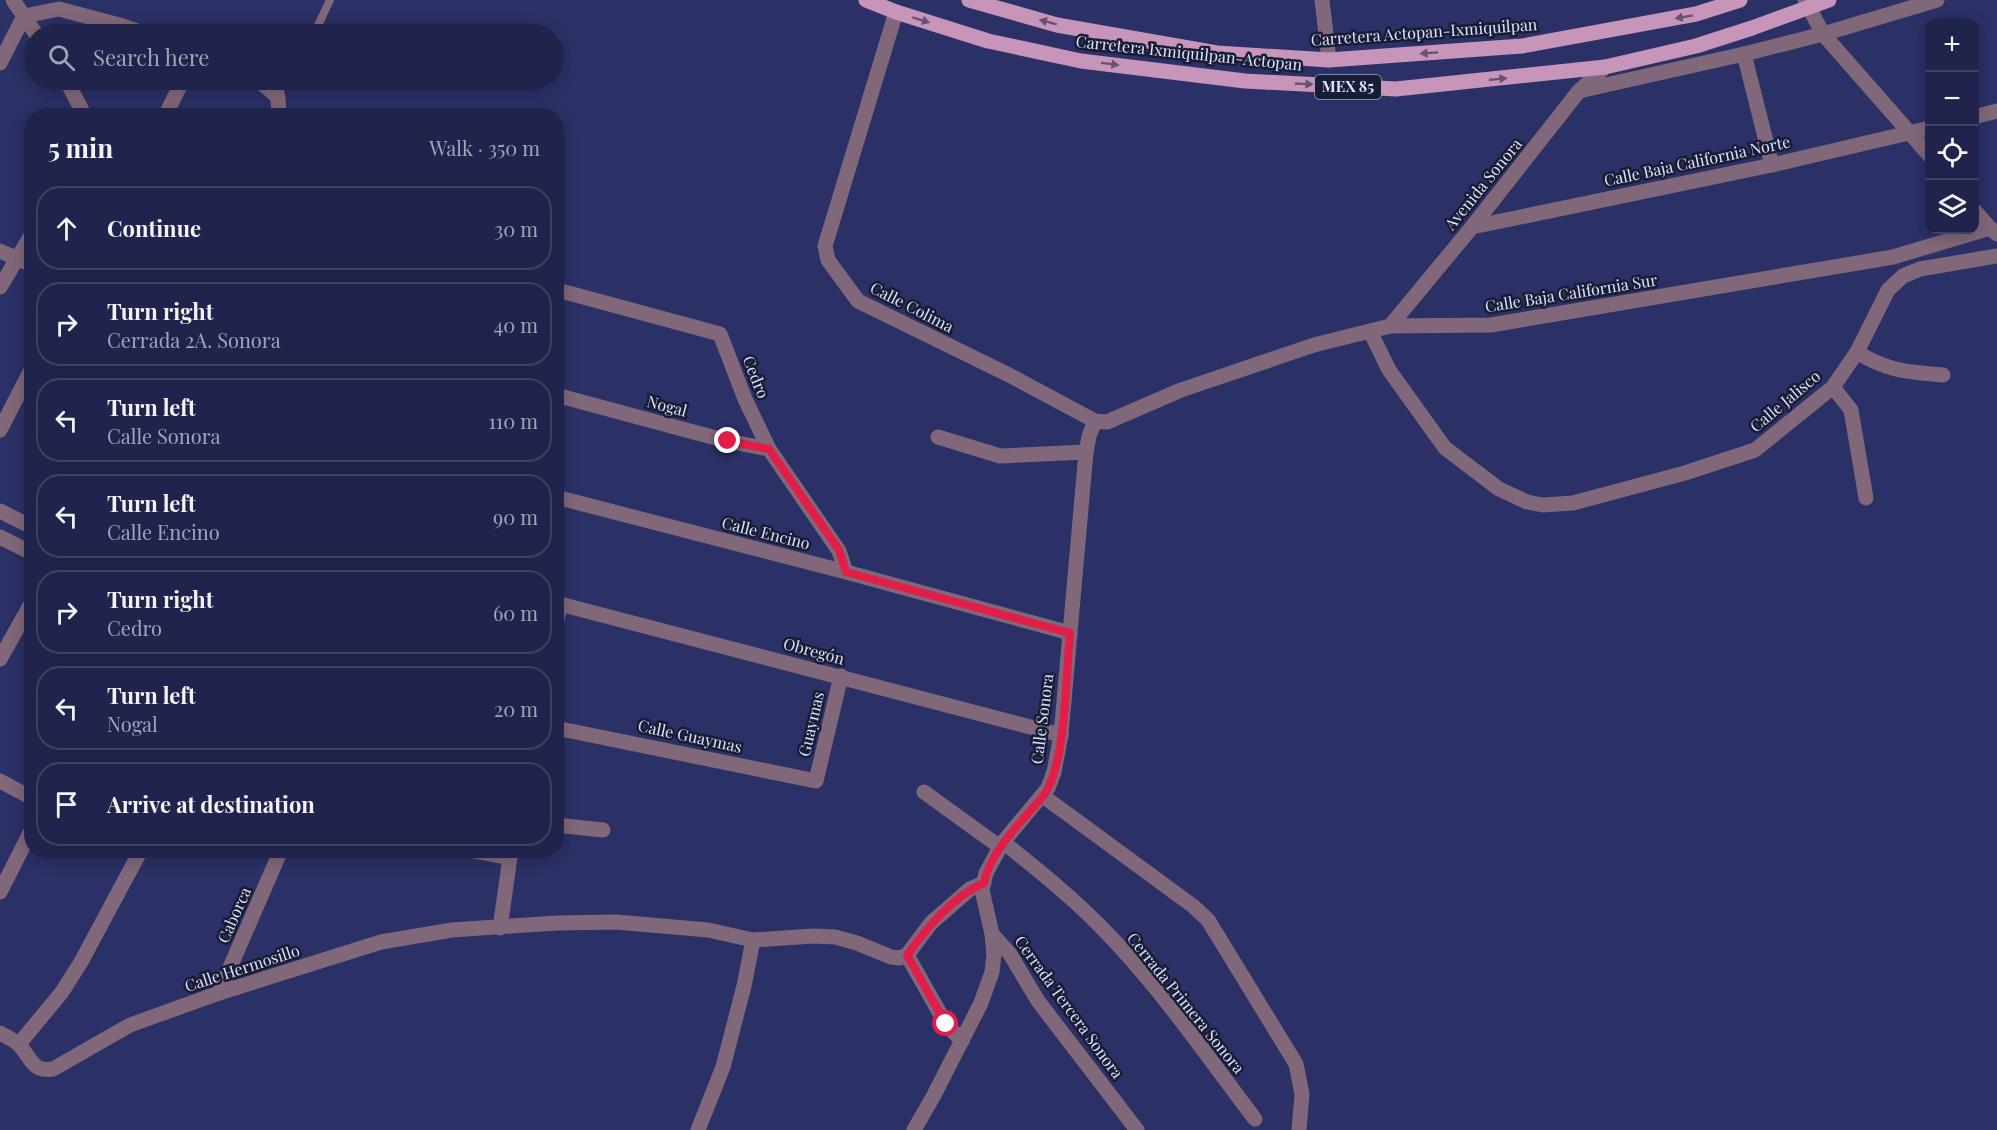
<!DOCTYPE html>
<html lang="en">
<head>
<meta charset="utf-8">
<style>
  body { margin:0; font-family:"Playfair Display",serif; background:#2d3056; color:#f1f3f6 }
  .controls { position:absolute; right:18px; top:18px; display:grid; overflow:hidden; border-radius:12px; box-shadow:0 3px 15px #0003 }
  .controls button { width:54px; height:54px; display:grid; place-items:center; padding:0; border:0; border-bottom:2px solid #3d4164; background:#20244c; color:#f1f3f6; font:30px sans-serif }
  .stop { position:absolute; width:18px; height:18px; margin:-14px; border:4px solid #e11d48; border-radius:50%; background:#fff }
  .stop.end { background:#e11d48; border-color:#fff; box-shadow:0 2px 6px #0008 }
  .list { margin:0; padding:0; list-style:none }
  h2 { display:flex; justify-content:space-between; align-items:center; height:78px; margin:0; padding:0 24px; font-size:26px }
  h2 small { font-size:20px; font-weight:400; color:#a2a4b5 }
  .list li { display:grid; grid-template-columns:39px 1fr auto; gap:18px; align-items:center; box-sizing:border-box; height:84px; margin:0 12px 12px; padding:0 12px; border:2px solid #3d4164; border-radius:24px }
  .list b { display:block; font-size:22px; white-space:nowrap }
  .list p { margin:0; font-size:20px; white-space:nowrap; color:#a2a4b5 }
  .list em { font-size:20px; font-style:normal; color:#a2a4b5 }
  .icon { flex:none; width:33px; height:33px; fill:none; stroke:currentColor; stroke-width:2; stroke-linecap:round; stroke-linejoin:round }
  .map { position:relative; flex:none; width:1997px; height:1130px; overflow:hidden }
  .search { position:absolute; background:#20244c; box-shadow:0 3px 15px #0003; left:24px; top:24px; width:540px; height:66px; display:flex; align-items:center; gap:15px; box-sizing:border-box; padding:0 21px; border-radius:33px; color:#a2a4b5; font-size:22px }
  .panel { position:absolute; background:#20244c; box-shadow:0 3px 15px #0003; left:24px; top:108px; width:540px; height:750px; border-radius:24px }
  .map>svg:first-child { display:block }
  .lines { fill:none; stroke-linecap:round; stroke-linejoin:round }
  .lane { stroke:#806779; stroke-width:8 }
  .street { stroke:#806779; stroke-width:15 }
  .primary { stroke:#c794ba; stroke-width:15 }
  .oneway { fill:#675270 }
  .route { stroke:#e11d48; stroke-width:8 }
  .labels { text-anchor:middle; stroke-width:5; stroke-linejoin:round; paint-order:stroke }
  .shield { fill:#181c34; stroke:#a1a7c1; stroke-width:1.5 }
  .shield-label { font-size:15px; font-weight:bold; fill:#dce2fd }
  .street-label { font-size:16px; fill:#dce2fd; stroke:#181c34 }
</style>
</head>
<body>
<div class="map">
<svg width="1997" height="1130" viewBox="0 0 1997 1130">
  <rect width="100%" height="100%" fill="#2b3066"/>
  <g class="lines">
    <g class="lane">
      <polyline points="314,34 330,0"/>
      <polyline points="278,97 284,80"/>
    </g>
    <g class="street">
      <polyline points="13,0 36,34"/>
      <polyline points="1322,0 1329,60"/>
      <polyline points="1805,0 1823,34 1930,156"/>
      <polyline points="896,12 825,246 828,260 858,301 1009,375 1095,421 1107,422 1181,390 1314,345 1390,326 1491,325 1893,257 1990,228"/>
      <polyline points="24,16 59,9 123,26 146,34"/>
      <polyline points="1744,54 1772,165"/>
      <polyline points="0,63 24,16"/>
      <polyline points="66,80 85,116"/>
      <polyline points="258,80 278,97 279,116"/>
      <polyline points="1579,91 1744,54 1823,34 1937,0"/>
      <polyline points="165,116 183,80"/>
      <polyline points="1974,117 1997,111"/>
      <polyline points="1974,210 1990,228 1997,234"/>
      <polyline points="1472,227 1772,165 1930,128"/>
      <polyline points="0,251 32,265"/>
      <polyline points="0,287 32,234"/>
      <polyline points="556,297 561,291 720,334 745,399 769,449 839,551 846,572"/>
      <polyline points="1390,326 1472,227 1579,91 1605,67"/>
      <polyline points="1370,331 1389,370 1445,448 1499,489 1527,502 1543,505 1573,503 1685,473 1755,450 1833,387 1857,352 1888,290 1903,276 1920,269 1997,256"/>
      <path d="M1857,352C1886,371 1909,372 1943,375"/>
      <polyline points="1833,387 1851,410 1866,498"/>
      <polyline points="556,395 727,441 769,449"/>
      <polyline points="0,430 32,368"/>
      <polyline points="938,437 1000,456 1086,452"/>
      <polyline points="556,497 846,572 1070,633"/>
      <polyline points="0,511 32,527"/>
      <polyline points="0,537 32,553"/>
      <polyline points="556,603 1061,735"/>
      <polyline points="556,622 561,604"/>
      <polyline points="0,659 32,602"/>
      <polyline points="556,728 816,781 841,676"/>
      <polyline points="0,781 32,798"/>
      <polyline points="924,792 1000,847"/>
      <polyline points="1043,796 1193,906 1208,920 1296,1064 1302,1094 1299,1130"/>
      <polyline points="556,825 603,830"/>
      <path d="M1003,842C1038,870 1072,897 1103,929C1160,987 1206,1055 1255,1119"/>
      <polyline points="469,850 510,858"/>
      <polyline points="0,892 32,829"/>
      <polyline points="500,928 511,850"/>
      <polyline points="992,934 1010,954 1038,1001 1137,1130"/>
      <polyline points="907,955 946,1024 962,1041"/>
      <polyline points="219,993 281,850"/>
      <path d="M0,1033C7,1037 15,1040 20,1046C32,1059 32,1072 53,1069L130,1025L219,993L381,942L452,930L556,923L616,922L708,930L753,940L813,936L835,937L857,943L891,957L900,958L907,955L931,923L970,889L984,883"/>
      <polyline points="19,1044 62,992 81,962 141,850"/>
      <polyline points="698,1130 723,1067 744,986 753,940"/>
      <polyline points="914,1130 934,1095 981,1003 992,972 994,955 992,934 982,890 986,873 1003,842 1048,788 1054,772 1061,735 1086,452 1089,436 1095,421"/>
    </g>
    <g class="primary">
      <polyline points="866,0 896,12 988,41 1081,61 1245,81 1396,89 1605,67 1696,46 1752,28 1829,0"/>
      <polyline points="969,0 1057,25 1217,53 1329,60 1522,46 1696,14 1740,0"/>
    </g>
  </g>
  <defs><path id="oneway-solid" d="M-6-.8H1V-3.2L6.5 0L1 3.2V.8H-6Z" transform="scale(1.5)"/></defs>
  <g class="oneway">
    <use href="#oneway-solid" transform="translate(1684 17) rotate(170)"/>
    <use href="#oneway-solid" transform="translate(921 20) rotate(17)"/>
    <use href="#oneway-solid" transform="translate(1048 22) rotate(-165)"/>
    <use href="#oneway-solid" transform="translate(1429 53) rotate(176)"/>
    <use href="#oneway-solid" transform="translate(1110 64) rotate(7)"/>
    <use href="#oneway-solid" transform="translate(1498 79) rotate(-6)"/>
    <use href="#oneway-solid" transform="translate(1304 84) rotate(3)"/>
  </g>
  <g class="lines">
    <path class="route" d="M728,441L769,449L839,550L846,572L1070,633C1066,675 1066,753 1048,788C1044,797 1037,803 1031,810C1012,832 990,854 984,883C952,897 928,927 907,955L946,1024"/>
  </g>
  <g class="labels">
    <rect class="shield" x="1315" y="75" width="66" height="24" rx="4.5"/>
    <g class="shield-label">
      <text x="1348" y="92">MEX 85</text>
    </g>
    <g class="street-label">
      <text transform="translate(1424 32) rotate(-4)" y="6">Carretera Actopan-Ixmiquilpan</text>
      <text transform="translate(1189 53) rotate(6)" y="6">Carretera Ixmiquilpan-Actopan</text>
      <text transform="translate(1697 161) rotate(-12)" y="6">Calle Baja California Norte</text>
      <text transform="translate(1483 184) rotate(-51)" y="6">Avenida Sonora</text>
      <text transform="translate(1571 293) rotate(-9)" y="6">Calle Baja California Sur</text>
      <text transform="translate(912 307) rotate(27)" y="6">Calle Colima</text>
      <text transform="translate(756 377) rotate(68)" y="6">Cedro</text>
      <text transform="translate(1785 401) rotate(-40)" y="6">Calle Jalisco</text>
      <text transform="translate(667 406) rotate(15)" y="6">Nogal</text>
      <text transform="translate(766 533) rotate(14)" y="6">Calle Encino</text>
      <text transform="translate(814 651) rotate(15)" y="6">Obregón</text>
      <text transform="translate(1042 719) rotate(-83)" y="6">Calle Sonora</text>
      <text transform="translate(811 724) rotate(-77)" y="6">Guaymas</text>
      <text transform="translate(690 736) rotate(12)" y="6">Calle Guaymas</text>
      <text transform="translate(234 915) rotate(-66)" y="6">Caborca</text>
      <text transform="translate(242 968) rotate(-18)" y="6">Calle Hermosillo</text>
      <text transform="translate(1186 1003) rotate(51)" y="6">Cerrada Primera Sonora</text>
      <text transform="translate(1069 1007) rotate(54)" y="6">Cerrada Tercera Sonora</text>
    </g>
  </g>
</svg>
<div class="controls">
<button>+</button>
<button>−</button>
<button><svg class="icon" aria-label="locate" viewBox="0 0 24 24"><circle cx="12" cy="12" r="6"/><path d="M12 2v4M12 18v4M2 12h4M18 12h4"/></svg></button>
<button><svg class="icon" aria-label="layers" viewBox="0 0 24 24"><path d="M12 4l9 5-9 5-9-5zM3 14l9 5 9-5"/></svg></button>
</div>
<div class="stop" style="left:946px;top:1024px"></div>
<div class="stop end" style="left:728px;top:441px"></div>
<div class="search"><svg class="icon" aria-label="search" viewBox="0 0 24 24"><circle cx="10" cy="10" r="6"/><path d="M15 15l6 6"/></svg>Search here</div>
<section class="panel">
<h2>5 min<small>Walk · 350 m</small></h2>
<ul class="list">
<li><svg class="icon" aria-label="ahead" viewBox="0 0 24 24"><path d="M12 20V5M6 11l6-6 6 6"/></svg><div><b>Continue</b></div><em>30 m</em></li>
<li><svg class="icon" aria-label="right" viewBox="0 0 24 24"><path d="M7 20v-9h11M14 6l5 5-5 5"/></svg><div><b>Turn right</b><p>Cerrada 2A. Sonora</p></div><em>40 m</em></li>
<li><svg class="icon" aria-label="left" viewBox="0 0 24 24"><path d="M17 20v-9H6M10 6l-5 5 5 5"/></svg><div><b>Turn left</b><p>Calle Sonora</p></div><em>110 m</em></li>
<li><svg class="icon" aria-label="left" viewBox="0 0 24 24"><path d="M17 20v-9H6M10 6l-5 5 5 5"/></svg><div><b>Turn left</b><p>Calle Encino</p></div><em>90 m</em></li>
<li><svg class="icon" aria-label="right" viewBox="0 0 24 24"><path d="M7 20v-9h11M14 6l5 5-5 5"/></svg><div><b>Turn right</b><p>Cedro</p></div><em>60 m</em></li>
<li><svg class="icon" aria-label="left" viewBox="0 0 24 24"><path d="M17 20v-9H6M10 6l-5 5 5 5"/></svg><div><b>Turn left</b><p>Nogal</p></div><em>20 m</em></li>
<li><svg class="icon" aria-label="arrive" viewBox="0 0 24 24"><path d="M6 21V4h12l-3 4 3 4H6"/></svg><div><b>Arrive at destination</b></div></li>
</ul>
</section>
</div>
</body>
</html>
